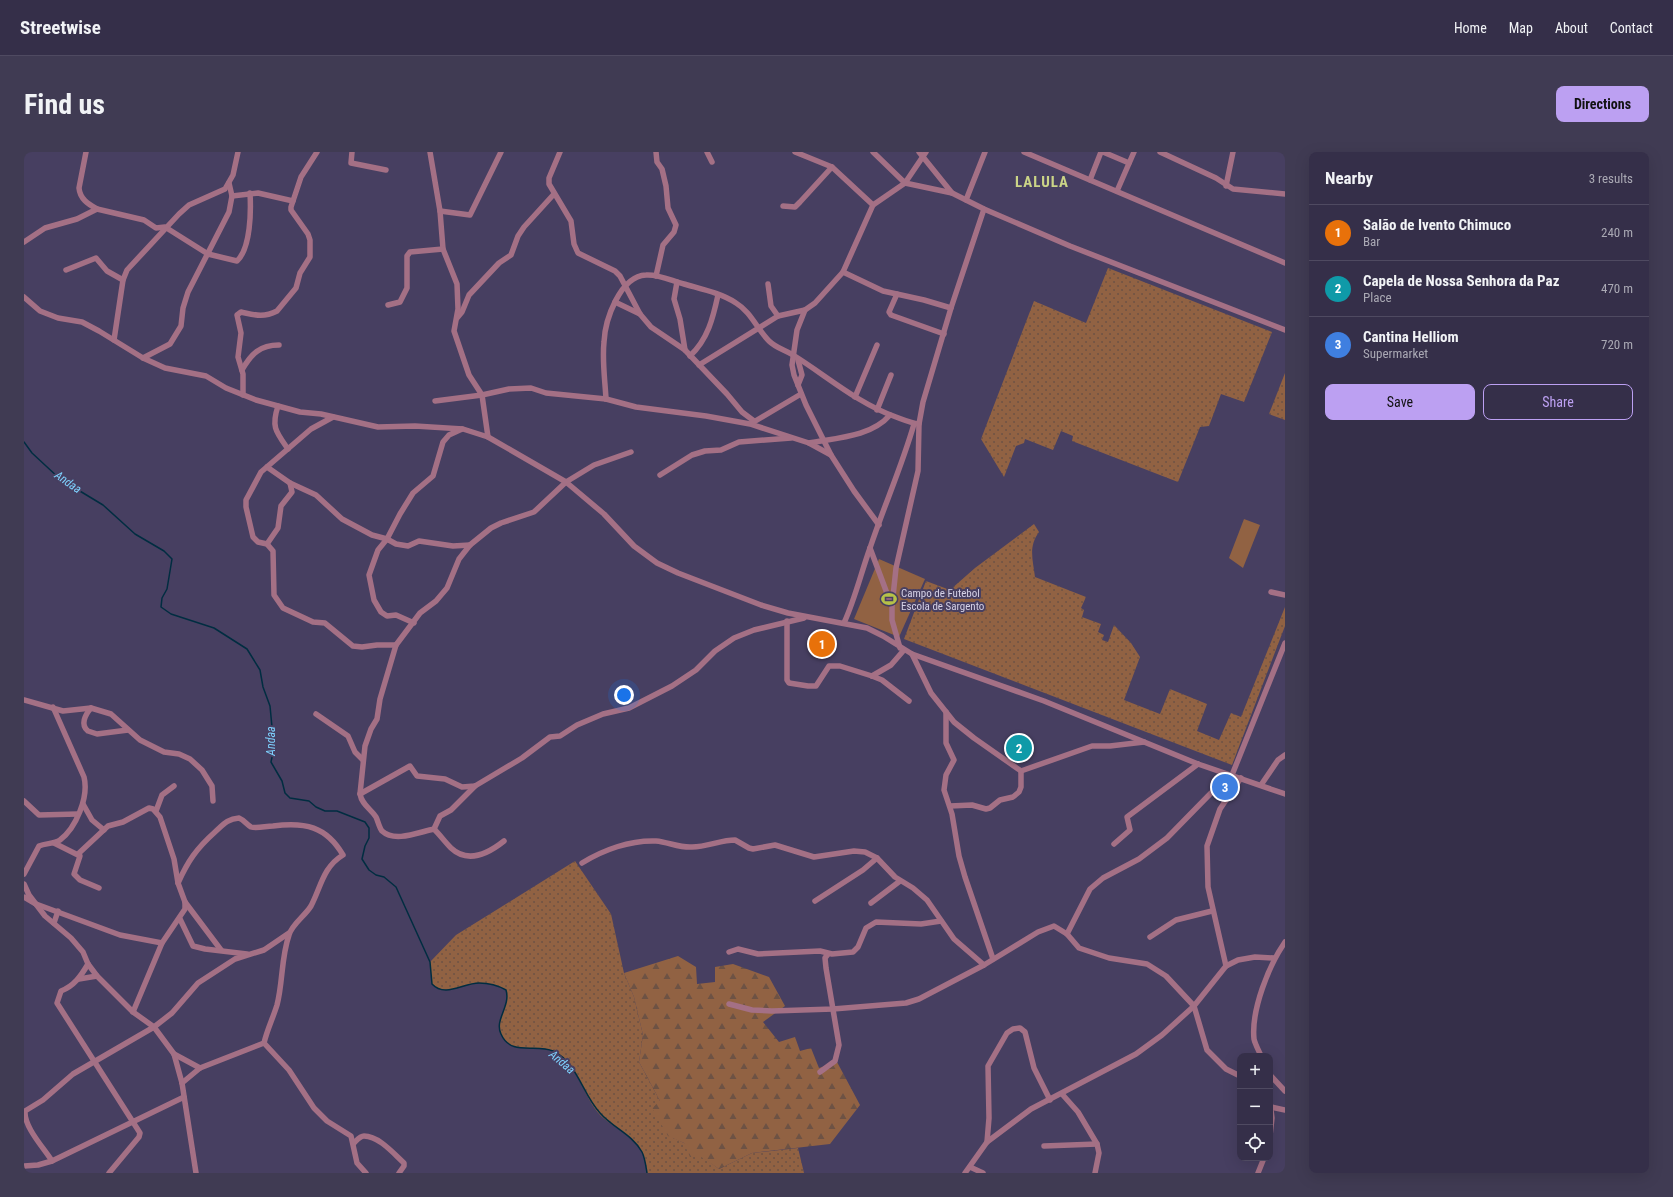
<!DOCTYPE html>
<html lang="en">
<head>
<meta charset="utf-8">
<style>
  body { margin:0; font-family:"Roboto Condensed",sans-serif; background:#403b53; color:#f1f3f6 }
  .controls { position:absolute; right:12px; bottom:12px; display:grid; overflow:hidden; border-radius:8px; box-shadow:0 4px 16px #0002 }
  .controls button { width:36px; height:36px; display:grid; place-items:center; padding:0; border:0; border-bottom:1px solid #4f4a61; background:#352f49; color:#f1f3f6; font:20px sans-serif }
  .you { position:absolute; left:600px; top:543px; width:14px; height:14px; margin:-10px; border:3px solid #fff; border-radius:50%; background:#1a73e8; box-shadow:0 0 0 6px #1a73e833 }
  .badge { display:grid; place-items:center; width:26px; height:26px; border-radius:50%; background:#bca0f2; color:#fff; font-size:13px; font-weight:700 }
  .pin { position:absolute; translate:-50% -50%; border:2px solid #fff; box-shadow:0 1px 4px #0006 }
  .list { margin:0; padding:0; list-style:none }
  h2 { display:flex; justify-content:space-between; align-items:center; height:52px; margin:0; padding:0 16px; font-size:17px }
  h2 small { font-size:13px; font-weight:400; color:#aaa9b4 }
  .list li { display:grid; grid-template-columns:26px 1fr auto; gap:12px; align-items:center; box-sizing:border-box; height:56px; padding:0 16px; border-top:1px solid #4f4a61 }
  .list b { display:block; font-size:15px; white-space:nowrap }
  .list p { margin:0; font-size:13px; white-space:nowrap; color:#aaa9b4 }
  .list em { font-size:13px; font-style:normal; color:#aaa9b4 }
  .actions { display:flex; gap:8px; padding:12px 16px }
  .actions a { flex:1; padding:9px 0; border:1px solid #bca0f2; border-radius:8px; text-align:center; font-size:14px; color:#bca0f2 }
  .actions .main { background:#bca0f2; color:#111 }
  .icon { flex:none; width:22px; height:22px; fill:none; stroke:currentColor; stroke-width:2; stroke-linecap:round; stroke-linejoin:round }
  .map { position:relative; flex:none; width:1261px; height:1021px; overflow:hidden; border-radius:8px }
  header { display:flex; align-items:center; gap:24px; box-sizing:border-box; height:56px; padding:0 20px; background:#352f49; border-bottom:1px solid #4f4a61 }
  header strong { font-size:19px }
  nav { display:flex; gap:22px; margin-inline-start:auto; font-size:14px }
  .intro { display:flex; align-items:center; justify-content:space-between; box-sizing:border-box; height:96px; padding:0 24px }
  h1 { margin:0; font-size:28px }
  .button { padding:10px 18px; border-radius:8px; background:#bca0f2; color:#111; font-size:14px; font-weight:700 }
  main { display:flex; gap:24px; padding:0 24px }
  aside { flex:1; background:#352f49; border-radius:8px; box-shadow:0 4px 16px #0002 }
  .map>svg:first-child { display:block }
  .grass { fill:url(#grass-dots) }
  .forest { fill:url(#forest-firs) }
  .garden { fill:#916243 }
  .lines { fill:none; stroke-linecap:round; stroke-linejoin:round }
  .stream { stroke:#002d41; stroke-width:1.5 }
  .street { stroke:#a47085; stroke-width:5.5 }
  .labels { text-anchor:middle; stroke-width:4; stroke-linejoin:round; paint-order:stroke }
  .poi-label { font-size:11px; fill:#d5d1e6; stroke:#473f61; text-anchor:start }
  .water-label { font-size:12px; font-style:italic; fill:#7ed0fd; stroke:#473f61 }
  .district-label { font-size:15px; font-weight:bold; letter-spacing:1px; fill:#cbd487; stroke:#473f61 }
</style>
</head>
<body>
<header>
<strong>Streetwise</strong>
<nav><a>Home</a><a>Map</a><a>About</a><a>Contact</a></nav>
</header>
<div class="intro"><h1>Find us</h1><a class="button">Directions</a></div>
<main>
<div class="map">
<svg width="1261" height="1021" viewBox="0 0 1261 1021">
  <defs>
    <pattern id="grass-dots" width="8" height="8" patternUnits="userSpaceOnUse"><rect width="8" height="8" fill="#916243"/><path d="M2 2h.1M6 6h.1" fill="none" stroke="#6d5244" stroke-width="1.8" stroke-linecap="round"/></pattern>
    <pattern id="forest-firs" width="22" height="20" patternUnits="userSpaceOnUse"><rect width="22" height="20" fill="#916243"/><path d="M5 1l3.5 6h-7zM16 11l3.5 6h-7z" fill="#6d5244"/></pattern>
  </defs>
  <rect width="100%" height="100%" fill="#473f61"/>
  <g class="grass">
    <polygon points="1084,116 1248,180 1220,250 1197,242 1185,274 1176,275 1154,330 1048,289 1049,284 1037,279 1029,298 1001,287 1000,291 992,294 980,325 957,287 1010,149 1062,171"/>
    <polygon points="1261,221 1261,268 1245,262"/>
    <path d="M1010,372L1015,380C1004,395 1009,408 1011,425L1062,445L1057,456L1060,458L1058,465L1077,472L1074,480L1080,483L1078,488L1084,490L1090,473L1107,491L1116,505L1100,548L1136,562L1146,537L1183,552L1173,579L1195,588L1207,561L1217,565L1261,455V474L1208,613L880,487L902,429L926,438L951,416Z"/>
    <path d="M551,709L587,762L600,821L610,845L619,883L615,910L636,949L644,983L660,991L695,1017L728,1001L774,996L780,1021H623C622,1015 621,1006 618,1000C609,983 591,977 577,964C558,944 555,912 529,899C513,891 487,905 477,882C470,868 487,854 482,838C475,834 464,831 455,831C439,831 421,846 408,832L406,810L432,783Z"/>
  </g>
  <polygon class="forest" points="654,804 672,815 673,832 691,830 691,815 709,812 745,825 761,854 739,870 755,890 771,885 776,899 787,896 795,916 813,910 836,953 806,992 728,1001 695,1017 676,1004 666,1005 660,991 644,984 628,956 636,949 615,910 619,883 610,845 600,821"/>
  <g class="garden">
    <polygon points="1220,367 1236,373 1219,416 1205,406"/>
    <polygon points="855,407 901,427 875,485 830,467"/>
  </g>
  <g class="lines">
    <path class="stream" d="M0,290L8,301L36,327L79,353L111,382L140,399L148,407L143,437L138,446L137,455L147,462L190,476L223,497L236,518L239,535L246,554L250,596L247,610L258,629L261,641L266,646L285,649L292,655L301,659H313L341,670L345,676V686L341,694L338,707L345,718L352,723L360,725L372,735L406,810L408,832C421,846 439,831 455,831C464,831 475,834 482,838C487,854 470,868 477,882C487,905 512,891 529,899C554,911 558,942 576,961C589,976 608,982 618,1000C621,1006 622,1015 623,1021"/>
    <g class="street">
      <path d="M62,0L55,36C56,47 64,52 73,57"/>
      <polyline points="328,0 327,11 362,18"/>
      <polyline points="406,0 416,59 419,97 433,132 434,157 430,179 445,223 458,243 464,285 542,330 580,362 610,394 633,411 654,421 737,453 764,461 843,476 859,484 888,502 1020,549 1174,612 1261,642"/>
      <polyline points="536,0 525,26 525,32 547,69 550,92 554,101 591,119 596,124 616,162 627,175 661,198 703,242 718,260 730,269"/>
      <polyline points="683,0 688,10"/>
      <polyline points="771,0 808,15 849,53"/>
      <polyline points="849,0 881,31 902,0"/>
      <polyline points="895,0 928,41 960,57 1046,94 1261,178"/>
      <polyline points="1000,0 1261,111"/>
      <polyline points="1079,0 1105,11"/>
      <polyline points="1136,0 1192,26 1209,37 1261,42"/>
      <polyline points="1066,28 1077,0"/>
      <polyline points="1202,34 1209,0"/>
      <polyline points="1093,39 1110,0"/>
      <polyline points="208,44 234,41 269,49"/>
      <polyline points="942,48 961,0"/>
      <polyline points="759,54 771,55 776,50 808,15"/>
      <polyline points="416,59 446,63 477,0"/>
      <path d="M0,90L21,76L53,67L73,57L120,68L132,76L141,75L184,102L213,109C227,96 227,58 226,41"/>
      <polyline points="42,118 72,106 83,119 99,128"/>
      <polyline points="819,120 859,139 900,148 927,156"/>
      <polyline points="632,124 639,93 650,80 652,73 644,56 642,34 638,17 633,10 632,0"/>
      <polyline points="653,130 650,147 656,167 661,198"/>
      <polyline points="744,132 747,154 754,164"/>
      <polyline points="873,142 865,160 867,163 920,182"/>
      <polyline points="0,145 16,159 34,166 58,170 75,179 119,206 141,216 182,224 202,236 232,248 276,260 297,262 354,275 391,274 439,277 464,285"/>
      <polyline points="591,150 616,162"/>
      <polyline points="364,153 376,150 383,136 383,104 386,100 419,97"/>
      <polyline points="433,166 438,160 445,143 475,111 487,103 494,84 500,75 530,42"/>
      <polyline points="90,188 99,128 103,118 155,62 165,53 201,37 209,23 214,0"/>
      <path d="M666,204C684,187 689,166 694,143"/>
      <polyline points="119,206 146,192 157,174 159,156 164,140 205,60 208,44 205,31"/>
      <polyline points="675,213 754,164 781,158"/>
      <path d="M218,218C227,202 236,193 255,193"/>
      <polyline points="774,233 778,223 774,208"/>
      <path d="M219,243V222L214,205L217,181L213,163L217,160C231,163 239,166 253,159L272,136L276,121L286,105V88L284,82L267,58V55L277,25L293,0"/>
      <polyline points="831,245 853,193"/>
      <path d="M582,247C581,228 578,209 580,190C581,168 596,124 622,123C635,122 648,129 660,132C677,137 697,141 712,151C727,160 733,177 745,189C752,196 761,198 769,203C803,224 833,251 872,265C880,268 887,271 895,272"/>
      <polyline points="411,249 458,243 485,237 507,236 522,241 582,247 612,255 682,264 726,272 785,291 807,303 830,339 855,373"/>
      <path d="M254,254C247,275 252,280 264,297"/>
      <polyline points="853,258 867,223"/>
      <polyline points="309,265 287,277 237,320 222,348 222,355 229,385 234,390 243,392 249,399 250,443 259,456 289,470 301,471 329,494 338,495 353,493 372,493"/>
      <polyline points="728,271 777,242"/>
      <path d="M785,291C812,286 847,285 866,263"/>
      <polyline points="807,303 782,253 770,223 768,213 773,178 781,158 791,151 819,120 849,53 881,31 928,41"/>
      <polyline points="243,315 266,331 292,343 318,367 348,383 363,387 372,392 384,394 395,389 429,394 446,393"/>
      <polyline points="636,323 668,303 681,299 697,298 715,290 767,286"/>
      <polyline points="243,392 254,376 257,354 268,340 266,331"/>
      <polyline points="846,396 867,452"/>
      <polyline points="1247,440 1261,443"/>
      <polyline points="763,469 763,528 765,531 784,534 792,534 805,514 816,514 848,524 858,528 885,549"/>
      <polyline points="390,471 372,463 363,464 357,460 350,448 345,423 354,398 363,387 376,362 389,341 409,324 419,290 425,283 438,277"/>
      <path d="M820,471C831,447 837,421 846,396C860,354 878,314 890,272"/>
      <polyline points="876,496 868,468 868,454 872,416 894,319 895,272 899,250 927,156 960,57"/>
      <polyline points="888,502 907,541 930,570 950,586 997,619 997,635 995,640 989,645 976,648 966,656 962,657 948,653 926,654"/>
      <polyline points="848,524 867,513 880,498"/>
      <polyline points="0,548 39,559 67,556 87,562 116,588 140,600 155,602 166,607 178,618 188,634 189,649"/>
      <path d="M67,556C61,563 56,573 64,579L73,582L104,578"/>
      <polyline points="922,560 922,591 930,608 922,623 920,638 928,662 935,704 941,725 969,807"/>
      <polyline points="292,562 324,584 331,600 339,608"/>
      <polyline points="997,619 1068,594 1086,594 1120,590"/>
      <polyline points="1237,633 1254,608 1261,603"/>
      <path d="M451,634L427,658L416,664L410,677C395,680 371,691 358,679C355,675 354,669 352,665C346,656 338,653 336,642L341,594L347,577L353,567L356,547L372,493L396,461L412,449L423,436L435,407L446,393L467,376L477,371L510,360L542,330L570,313L607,300"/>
      <polyline points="336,642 386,614 393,624 421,627 438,635 451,634 498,606 526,585 536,584 553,573 579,562 605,556 648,534 672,518 691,499 710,486 730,478 780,466"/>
      <polyline points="0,649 15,663 54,662"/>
      <polyline points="59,652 68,668 80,678"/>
      <polyline points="132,659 138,643 150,634"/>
      <path d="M410,677C416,683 421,690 427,696C444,712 465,701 480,689"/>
      <polyline points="30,691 56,704 50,722 56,728 75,736"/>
      <polyline points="1090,692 1106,678 1103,665 1174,612"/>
      <polyline points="54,702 84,674 99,670 125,656 129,657 136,665 150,707 154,731 161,750 161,757 138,791 109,860"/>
      <path d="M558,711C579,698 606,688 632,689C644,690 656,696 668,695C683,695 697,688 711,688L725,696L729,697L751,693L790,705L830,699L841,700L853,706L871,725L889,736L903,748L930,787L960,813"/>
      <path d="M0,722L15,694C22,691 30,692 36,688C52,676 65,645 60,625L29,555"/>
      <path d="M154,731C164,709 172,697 191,680C199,673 203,667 215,666C220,668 223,673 227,675C233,677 242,674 249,674C281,670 302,674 319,703C299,715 297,735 287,754C281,764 268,772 265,783C257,806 259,830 253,853C249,866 243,878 240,891"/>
      <polyline points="0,732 5,743 21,764 47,786 59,800 64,812 73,824 109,860 130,875 150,902 158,931 172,1021"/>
      <polyline points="0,745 12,752 96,783 138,791"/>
      <polyline points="791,749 839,718 853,706"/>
      <polyline points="161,750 197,798"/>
      <polyline points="847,751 876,729"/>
      <polyline points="156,767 169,794 181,797 223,802"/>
      <polyline points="30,771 34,759"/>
      <polyline points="1043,782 1066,737 1079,726 1115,707 1143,686 1187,641 1208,623 1261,491"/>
      <polyline points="1126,785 1152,768 1188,759"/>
      <polyline points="705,800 714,797 734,802 796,799 808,802 829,800 834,795 842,776 852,770 897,772 917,769"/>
      <path d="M64,812C57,824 50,834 37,839L33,851L116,981L115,985L85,1021"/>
      <polyline points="1202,814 1184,735 1183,694 1196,657 1217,626"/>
      <polyline points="55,827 73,824"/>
      <polyline points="705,852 728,858 748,859 809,857 882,851 895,847 960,813 1014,780 1030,774 1043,782 1055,796 1085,806 1123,812 1142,824 1170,854 1183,898 1202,917 1216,924"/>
      <polyline points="240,891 265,918 290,956 303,969 327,984 333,1011 342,1021"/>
      <polyline points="150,902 176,916"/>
      <path d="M1237,904C1235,899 1231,892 1230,887C1227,858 1245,813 1261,790"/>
      <polyline points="796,920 811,909 815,893 802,816 801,806 804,802"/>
      <polyline points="1246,923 1261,939"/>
      <polyline points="158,931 176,916 240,891"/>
      <polyline points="1038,942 1054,960 1073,992 1075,1001 1071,1021"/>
      <polyline points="1246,950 1248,966 1246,984"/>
      <polyline points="1247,955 1261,958"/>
      <polyline points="963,990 965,966 964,914 983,881 989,877 996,876 1001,880 1010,916 1026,948"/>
      <path d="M330,991C333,988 336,984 340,984C355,984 370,1002 380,1011V1014L375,1021"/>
      <polyline points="1020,994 1073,992"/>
      <path d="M28,1009C19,995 0,975 1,959L19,948L49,922L130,875L148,861L174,831L211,807L240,798L265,781"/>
      <polyline points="0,1014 14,1013 28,1009 160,945"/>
      <polyline points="946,1015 959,1021"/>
      <polyline points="941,1021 963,990 1007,957 1112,902 1138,883 1170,854 1202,814 1214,808 1231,805 1250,806"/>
      <polyline points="1234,1021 1240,1006"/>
    </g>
  </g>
  <defs>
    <symbol id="stadium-bare" viewBox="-9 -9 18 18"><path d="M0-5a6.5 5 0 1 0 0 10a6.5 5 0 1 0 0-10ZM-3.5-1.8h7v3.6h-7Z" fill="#b6c148" stroke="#473f61" stroke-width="2.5" paint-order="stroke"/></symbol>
  </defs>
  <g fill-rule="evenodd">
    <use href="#stadium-bare" x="854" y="436" width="22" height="22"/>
  </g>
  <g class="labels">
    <g class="poi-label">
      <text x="877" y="445">Campo de Futebol<tspan x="877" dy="13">Escola de Sargento</tspan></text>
    </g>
    <g class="water-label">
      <text transform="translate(44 330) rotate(35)" y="4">Andaa</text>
      <text transform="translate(247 589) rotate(-90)" y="4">Andaa</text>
      <text transform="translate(538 910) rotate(40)" y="4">Andaa</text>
    </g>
    <g class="district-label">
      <text x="1018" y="35">LALULA</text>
    </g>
  </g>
</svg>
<div class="controls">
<button>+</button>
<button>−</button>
<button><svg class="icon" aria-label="locate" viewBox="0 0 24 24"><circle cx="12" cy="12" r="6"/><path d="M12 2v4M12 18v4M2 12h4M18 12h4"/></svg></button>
</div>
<div class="you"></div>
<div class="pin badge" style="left:798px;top:492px;background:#e8710a">1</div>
<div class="pin badge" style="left:995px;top:596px;background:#0f9aa8">2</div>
<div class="pin badge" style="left:1201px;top:635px;background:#3f7fe0">3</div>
</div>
<aside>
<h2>Nearby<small>3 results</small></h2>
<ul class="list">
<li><span class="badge" style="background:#e8710a">1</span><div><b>Salão de Ivento Chimuco</b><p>Bar</p></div><em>240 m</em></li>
<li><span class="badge" style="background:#0f9aa8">2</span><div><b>Capela de Nossa Senhora da Paz</b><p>Place</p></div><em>470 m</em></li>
<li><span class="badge" style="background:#3f7fe0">3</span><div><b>Cantina Helliom</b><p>Supermarket</p></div><em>720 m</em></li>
</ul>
<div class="actions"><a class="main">Save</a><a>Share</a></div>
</aside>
</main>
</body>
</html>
